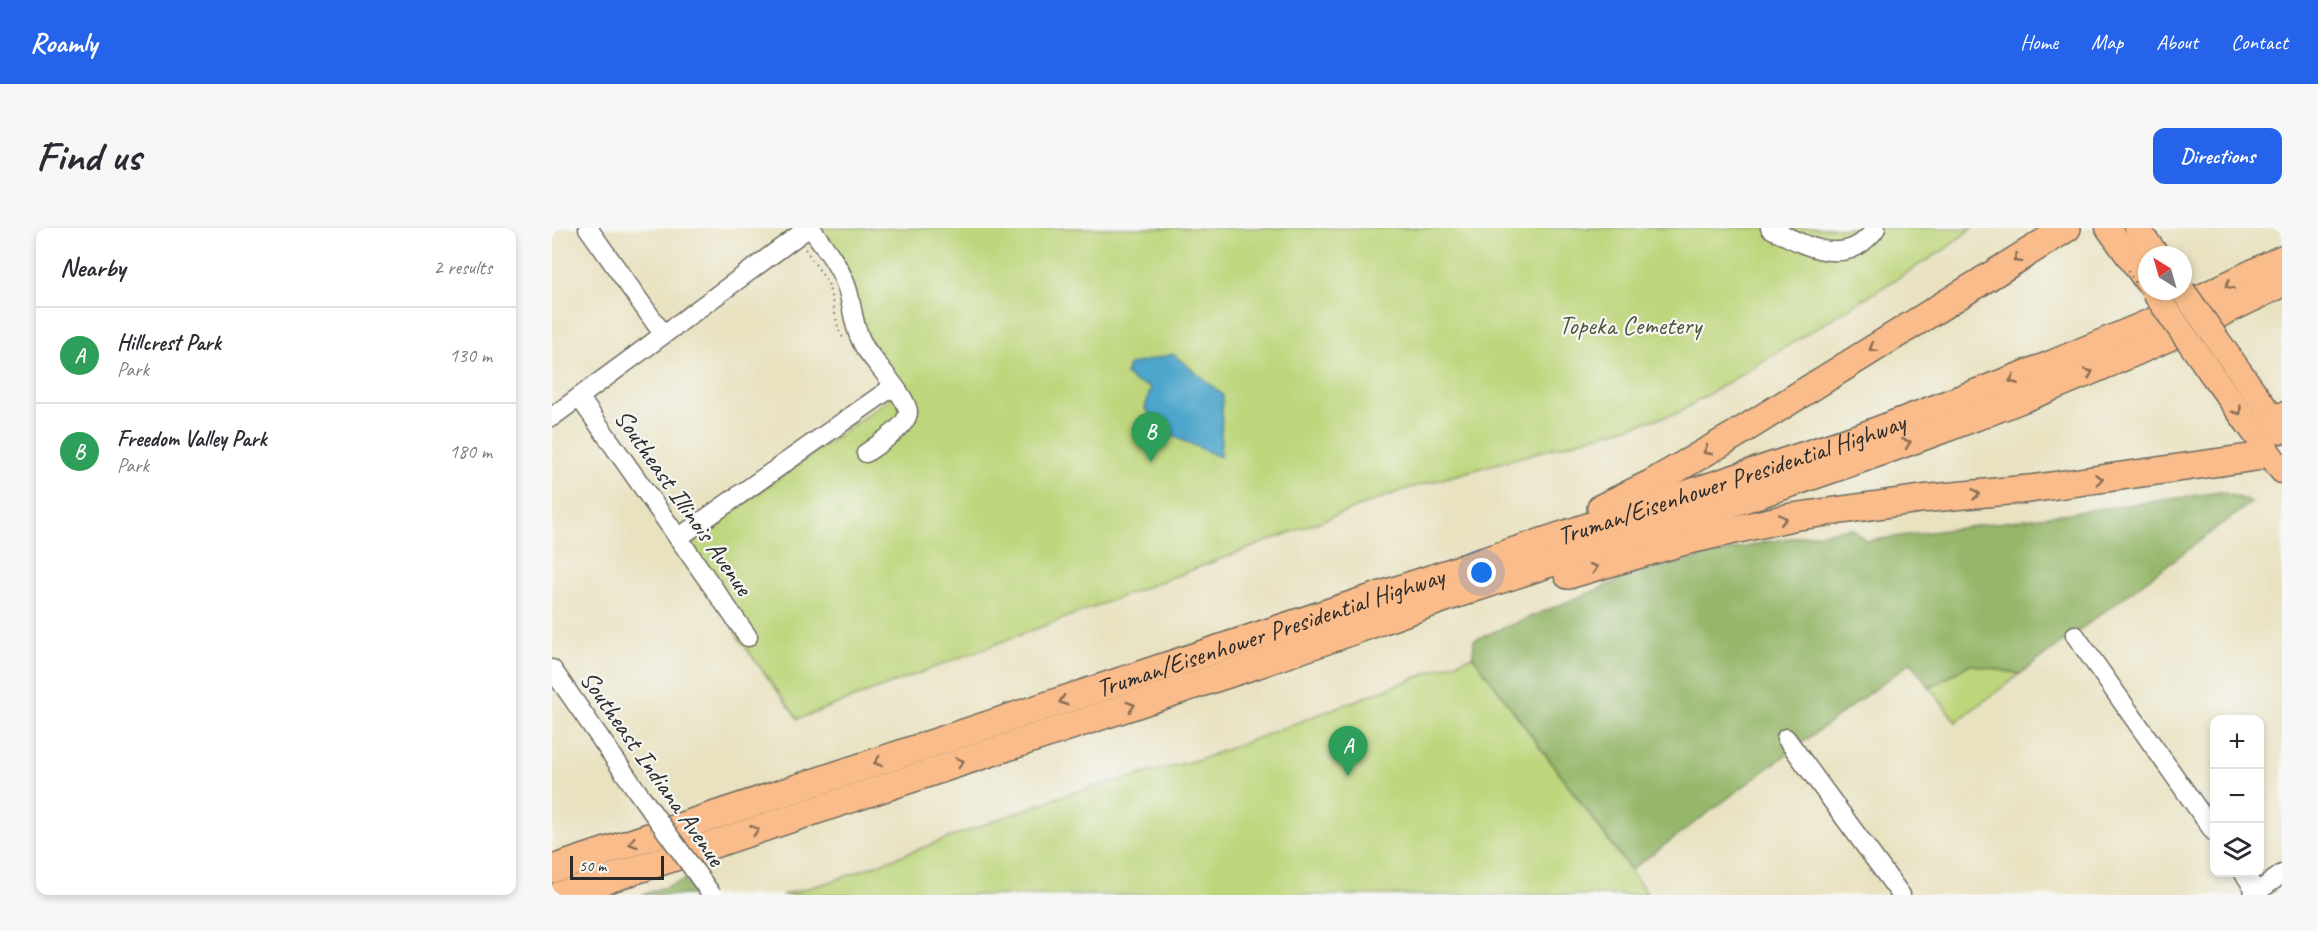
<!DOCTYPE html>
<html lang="en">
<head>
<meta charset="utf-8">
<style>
  body { margin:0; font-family:Caveat,sans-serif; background:#f7f7f7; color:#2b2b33 }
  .controls { position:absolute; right:18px; bottom:18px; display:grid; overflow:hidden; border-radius:12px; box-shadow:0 3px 9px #0003 }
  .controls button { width:54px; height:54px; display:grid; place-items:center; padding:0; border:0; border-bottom:2px solid #e1e1e2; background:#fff; color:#2b2b33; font:30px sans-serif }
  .compass { position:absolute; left:1586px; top:18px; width:54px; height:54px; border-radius:50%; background:#fff; box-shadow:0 3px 9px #0003; rotate:323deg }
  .scale { position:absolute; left:18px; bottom:15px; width:94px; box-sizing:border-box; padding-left:6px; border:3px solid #2b2b2b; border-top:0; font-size:16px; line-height:21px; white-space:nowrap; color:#2b2b2b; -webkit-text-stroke:4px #f6f6f2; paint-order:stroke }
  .you { position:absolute; left:930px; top:345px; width:21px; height:21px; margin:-15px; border:4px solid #fff; border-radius:50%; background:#1a73e8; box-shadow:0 0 0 9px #1a73e833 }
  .badge { display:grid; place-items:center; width:39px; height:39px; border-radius:50%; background:#2563eb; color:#fff; font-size:20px; font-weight:700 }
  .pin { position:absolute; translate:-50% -50px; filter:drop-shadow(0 2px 3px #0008) }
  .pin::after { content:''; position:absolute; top:32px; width:21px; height:18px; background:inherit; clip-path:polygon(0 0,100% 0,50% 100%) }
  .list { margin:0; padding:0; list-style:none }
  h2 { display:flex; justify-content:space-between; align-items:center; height:78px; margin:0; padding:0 24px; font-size:26px }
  h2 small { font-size:20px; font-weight:400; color:#7c7c81 }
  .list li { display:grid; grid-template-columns:39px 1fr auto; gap:18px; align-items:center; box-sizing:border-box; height:96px; padding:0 24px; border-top:2px solid #e1e1e2 }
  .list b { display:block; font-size:22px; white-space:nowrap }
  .list p { margin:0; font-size:20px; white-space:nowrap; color:#7c7c81 }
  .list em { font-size:20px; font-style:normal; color:#7c7c81 }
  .icon { flex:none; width:33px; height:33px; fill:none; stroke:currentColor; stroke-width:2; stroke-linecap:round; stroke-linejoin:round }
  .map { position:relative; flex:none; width:1730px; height:667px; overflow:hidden; border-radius:12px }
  header { display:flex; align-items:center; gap:36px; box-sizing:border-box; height:84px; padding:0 30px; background:#2563eb; color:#fff }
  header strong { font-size:28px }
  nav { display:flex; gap:33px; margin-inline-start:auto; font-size:21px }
  .intro { display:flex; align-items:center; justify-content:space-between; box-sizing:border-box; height:144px; padding:0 36px }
  h1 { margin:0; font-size:42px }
  .button { padding:15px 27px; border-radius:12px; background:#2563eb; color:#fff; font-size:21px; font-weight:700 }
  main { display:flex; gap:36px; padding:0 36px }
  aside { flex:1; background:#fff; border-radius:12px; box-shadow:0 3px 9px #0003 }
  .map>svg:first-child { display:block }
  .green { fill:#bdd67b; stroke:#748053; stroke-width:1.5 }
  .forest { fill:#96b76b; stroke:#60714b; stroke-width:1.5 }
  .water { fill:#4ea6cb; stroke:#3c687b; stroke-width:1.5 }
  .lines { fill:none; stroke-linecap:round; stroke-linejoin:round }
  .minor-casing { stroke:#6e6b60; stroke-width:21 }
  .major-casing { stroke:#6e6b60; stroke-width:27 }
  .highway-casing { stroke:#6e6b60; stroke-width:30 }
  .path { stroke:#6e6b60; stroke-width:2; stroke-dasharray:1.5 4.5; stroke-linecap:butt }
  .minor { stroke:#fff; stroke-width:18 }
  .major { stroke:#f9bc8a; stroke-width:24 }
  .highway { stroke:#f9bc8a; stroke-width:27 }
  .minor-bridge-casing { stroke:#6e6b60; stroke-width:21; stroke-linecap:butt }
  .major-bridge-casing { stroke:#6e6b60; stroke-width:27; stroke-linecap:butt }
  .path-bridge { stroke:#6e6b60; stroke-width:2; stroke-dasharray:1.5 4.5; stroke-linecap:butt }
  .minor-bridge { stroke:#fff; stroke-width:18 }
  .major-bridge { stroke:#f9bc8a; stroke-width:24 }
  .oneway { stroke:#886c56 }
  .labels { text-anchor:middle; stroke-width:4.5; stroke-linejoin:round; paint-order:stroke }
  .park-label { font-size:26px; fill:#50563f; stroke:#f6f6f2 }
  .street-label { font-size:26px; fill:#2b2b2b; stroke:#f6f6f2 }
</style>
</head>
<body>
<header>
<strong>Roamly</strong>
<nav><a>Home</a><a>Map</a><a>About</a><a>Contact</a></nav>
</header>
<div class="intro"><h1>Find us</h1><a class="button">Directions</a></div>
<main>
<aside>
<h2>Nearby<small>2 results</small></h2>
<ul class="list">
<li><span class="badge" style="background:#2e9e5b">A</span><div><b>Hillcrest Park</b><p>Park</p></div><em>130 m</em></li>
<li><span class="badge" style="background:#2e9e5b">B</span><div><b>Freedom Valley Park</b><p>Park</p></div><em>180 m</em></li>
</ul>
</aside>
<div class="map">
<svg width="1730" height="667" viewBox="0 0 1730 667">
  <rect width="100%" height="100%" fill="#f6f6f2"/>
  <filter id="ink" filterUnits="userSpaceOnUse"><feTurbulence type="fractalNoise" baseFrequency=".0167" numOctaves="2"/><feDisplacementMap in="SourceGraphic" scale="12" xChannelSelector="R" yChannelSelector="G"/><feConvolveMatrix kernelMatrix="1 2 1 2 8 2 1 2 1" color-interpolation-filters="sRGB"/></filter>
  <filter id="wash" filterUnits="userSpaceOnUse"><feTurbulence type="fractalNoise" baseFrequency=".008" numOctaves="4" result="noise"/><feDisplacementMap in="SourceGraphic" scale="24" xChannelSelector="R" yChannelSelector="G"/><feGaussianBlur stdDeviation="1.35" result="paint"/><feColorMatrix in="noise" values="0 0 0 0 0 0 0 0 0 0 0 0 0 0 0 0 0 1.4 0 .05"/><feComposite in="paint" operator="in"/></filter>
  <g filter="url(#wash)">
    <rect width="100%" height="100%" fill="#e9e2c1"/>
    <g class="green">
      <polygon points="268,0 1420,0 1395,20 1126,185 851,262 246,491 186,409 143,321 142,314 146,308 351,161 318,112"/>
      <polygon points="921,428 1096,667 230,667 278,654 515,566 652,530"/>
      <polygon points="1418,436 1468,446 1404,494 1378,460"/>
    </g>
    <g class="forest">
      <polygon points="1669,264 1700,274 1468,446 1418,436 1378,460 1359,434 1079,642 921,428 922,412 1083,346 1214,314 1300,300 1314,313"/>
      <polygon points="133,652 144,667 90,667"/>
    </g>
    <polygon class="water" points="621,126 671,167 668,229 611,204 593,180 599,159 583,154 574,146 576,137"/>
  </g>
  <g filter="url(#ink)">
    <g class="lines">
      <defs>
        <g id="minor">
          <polyline points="36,0 111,106"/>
          <path d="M259,0C273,20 289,39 296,63C301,83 302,102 313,120C322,134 356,170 356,184C356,198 325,217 314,225"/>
          <path d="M1218,0C1245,14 1284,36 1311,14C1316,9 1321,6 1324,0"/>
          <polyline points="27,169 196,409"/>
          <polyline points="0,189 256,0"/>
          <polyline points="126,310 342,158"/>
          <polyline points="1523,407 1662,604"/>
          <polyline points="0,441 85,563"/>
          <polyline points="1234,510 1349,667"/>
          <polyline points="1691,644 1707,667"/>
          <polyline points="1701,667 1730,646"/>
        </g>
        <g id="major">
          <polyline points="1556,0 1595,54"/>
          <polyline points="1585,0 1605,27"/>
          <polyline points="1681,134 1730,203"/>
          <polyline points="1659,145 1730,243"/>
        </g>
        <g id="highway">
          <polyline points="1723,194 1730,188"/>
          <polyline points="1049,280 1100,255 1183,207 1515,0"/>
          <polyline points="1016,347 1133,313 1240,289 1369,271 1477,261 1704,229 1713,220"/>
          <path id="s1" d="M0,641L1311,208L1498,137L1600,94L1730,31"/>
          <path d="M8,667C238,591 468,515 697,439C776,413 853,383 932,357C1202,267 1475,185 1730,55"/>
        </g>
      </defs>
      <use href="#minor" class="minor-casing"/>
      <use href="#major" class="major-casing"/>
      <use href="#highway" class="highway-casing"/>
      <polyline class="path" points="253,21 276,55 287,103 291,110"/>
      <use href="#minor" class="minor"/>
      <use href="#major" class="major"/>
      <use href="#highway" class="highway"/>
      <defs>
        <polyline id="minor-bridge" points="85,563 160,667"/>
        <g id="major-bridge">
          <polyline points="1601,63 1659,145"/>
          <polyline points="1631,63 1681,134"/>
        </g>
      </defs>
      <use href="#minor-bridge" class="minor-bridge-casing"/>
      <use href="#major-bridge" class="major-bridge-casing"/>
      <polyline class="path-bridge" points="1576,43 1584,56"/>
      <use href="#minor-bridge" class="minor-bridge"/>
      <use href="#major-bridge" class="major-bridge"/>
    </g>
    <defs><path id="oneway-chevron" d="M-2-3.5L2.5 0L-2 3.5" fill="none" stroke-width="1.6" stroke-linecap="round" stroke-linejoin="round" transform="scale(1.5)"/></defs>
    <g class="oneway">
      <use href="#oneway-chevron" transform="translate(1465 31) rotate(148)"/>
      <use href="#oneway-chevron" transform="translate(1677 57) rotate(154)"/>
      <use href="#oneway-chevron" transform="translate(1321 120) rotate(148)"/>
      <use href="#oneway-chevron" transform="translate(1537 145) rotate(-23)"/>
      <use href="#oneway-chevron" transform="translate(1461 152) rotate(158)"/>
      <use href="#oneway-chevron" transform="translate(1686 183) rotate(54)"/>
      <use href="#oneway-chevron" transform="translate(1355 215) rotate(-20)"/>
      <use href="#oneway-chevron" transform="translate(1155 223) rotate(150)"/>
      <use href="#oneway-chevron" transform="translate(1547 251) rotate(-8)"/>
      <use href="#oneway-chevron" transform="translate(1424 266) rotate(-5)"/>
      <use href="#oneway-chevron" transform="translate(1231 291) rotate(-11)"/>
      <use href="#oneway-chevron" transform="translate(1042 340) rotate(-16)"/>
      <use href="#oneway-chevron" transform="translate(511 473) rotate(162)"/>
      <use href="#oneway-chevron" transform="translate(579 478) rotate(-18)"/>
      <use href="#oneway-chevron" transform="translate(326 534) rotate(162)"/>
      <use href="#oneway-chevron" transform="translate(408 534) rotate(-18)"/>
      <use href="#oneway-chevron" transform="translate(203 602) rotate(-18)"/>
      <use href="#oneway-chevron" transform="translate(81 615) rotate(162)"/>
    </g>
  </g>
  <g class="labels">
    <g class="park-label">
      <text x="1078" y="106">Topeka Cemetery</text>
    </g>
    <g class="street-label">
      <text dy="9" stroke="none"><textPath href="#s1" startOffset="1242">Truman/Eisenhower Presidential Highway</textPath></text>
      <text transform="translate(132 274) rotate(55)" y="9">Southeast Illinois Avenue</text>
      <text dy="9" stroke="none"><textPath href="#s1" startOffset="756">Truman/Eisenhower Presidential Highway</textPath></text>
      <text transform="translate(101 540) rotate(55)" y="9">Southeast Indiana Avenue</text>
    </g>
  </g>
</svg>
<div class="controls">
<button>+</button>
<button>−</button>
<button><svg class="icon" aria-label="layers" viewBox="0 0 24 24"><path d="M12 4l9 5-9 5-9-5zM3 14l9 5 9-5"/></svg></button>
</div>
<svg class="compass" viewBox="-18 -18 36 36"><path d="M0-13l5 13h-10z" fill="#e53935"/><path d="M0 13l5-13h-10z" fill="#7c7c81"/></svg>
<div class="scale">50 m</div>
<div class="you"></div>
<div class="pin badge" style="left:796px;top:548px;background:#2e9e5b">A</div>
<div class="pin badge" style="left:599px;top:234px;background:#2e9e5b">B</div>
</div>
</main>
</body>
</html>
